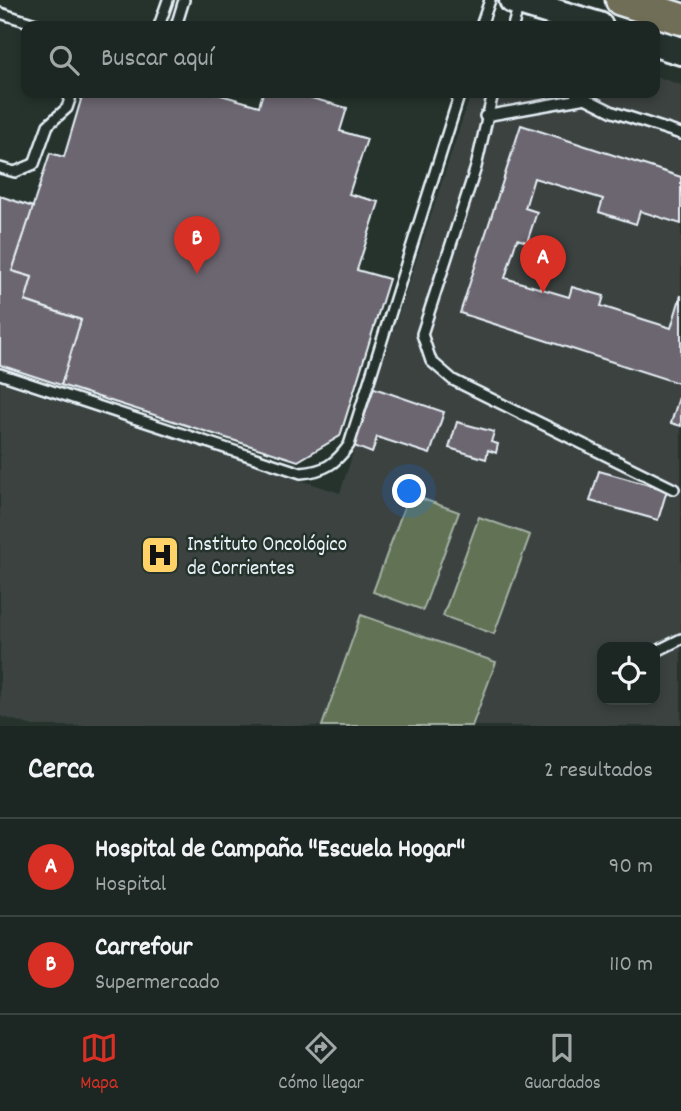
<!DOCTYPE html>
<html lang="es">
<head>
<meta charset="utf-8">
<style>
  body { margin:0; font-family:Dekko,sans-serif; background:#29322f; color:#f1f3f6 }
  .controls { position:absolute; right:21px; bottom:21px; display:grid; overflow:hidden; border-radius:14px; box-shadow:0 4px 10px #0003 }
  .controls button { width:63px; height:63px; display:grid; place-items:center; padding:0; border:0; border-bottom:2px solid #3a4340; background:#1c2622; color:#f1f3f6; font:35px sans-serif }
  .you { position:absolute; left:410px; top:492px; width:24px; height:24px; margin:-18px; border:5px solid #fff; border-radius:50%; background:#1a73e8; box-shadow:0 0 0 10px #1a73e833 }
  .badge { display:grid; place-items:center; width:46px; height:46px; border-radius:50%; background:#d93025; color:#fff; font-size:23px; font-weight:700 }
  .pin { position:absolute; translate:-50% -58px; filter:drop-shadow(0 2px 4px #0008) }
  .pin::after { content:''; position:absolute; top:37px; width:24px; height:21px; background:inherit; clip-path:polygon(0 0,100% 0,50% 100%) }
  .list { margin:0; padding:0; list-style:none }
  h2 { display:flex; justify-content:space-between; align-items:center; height:91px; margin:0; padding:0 28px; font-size:30px }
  h2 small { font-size:23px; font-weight:400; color:#a0a5a5 }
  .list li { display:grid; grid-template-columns:46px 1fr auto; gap:21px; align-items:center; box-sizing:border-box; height:98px; padding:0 28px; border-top:2px solid #3a4340 }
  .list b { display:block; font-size:26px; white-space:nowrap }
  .list p { margin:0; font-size:23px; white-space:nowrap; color:#a0a5a5 }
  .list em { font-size:23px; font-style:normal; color:#a0a5a5 }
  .icon { flex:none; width:38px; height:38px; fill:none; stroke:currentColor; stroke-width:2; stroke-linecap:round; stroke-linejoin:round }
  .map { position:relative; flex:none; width:681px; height:726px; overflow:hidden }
  .search { position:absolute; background:#1c2622; box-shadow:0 4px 10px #0003; left:21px; right:21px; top:21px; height:77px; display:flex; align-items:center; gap:18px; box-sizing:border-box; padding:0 24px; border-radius:14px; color:#a0a5a5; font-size:26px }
  .sheet { height:287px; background:#1c2622 }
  nav { display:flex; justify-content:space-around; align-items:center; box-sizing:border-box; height:98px; border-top:2px solid #3a4340; background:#1c2622; font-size:19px; color:#a0a5a5 }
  nav a { display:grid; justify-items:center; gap:4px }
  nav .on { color:#d93025 }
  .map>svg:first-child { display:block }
  .built { fill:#3b4241; fill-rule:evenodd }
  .green { fill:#627254; stroke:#a5b2a6; stroke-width:2 }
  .building { fill:#6c6670; stroke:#e8f1f8; stroke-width:2 }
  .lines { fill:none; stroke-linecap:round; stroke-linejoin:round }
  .service-casing { stroke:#e8f1f8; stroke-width:14 }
  .secondary-casing { stroke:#e8f1f8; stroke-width:32 }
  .trunk-casing { stroke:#e8f1f8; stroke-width:35 }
  .service { stroke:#26332d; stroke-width:9 }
  .secondary { stroke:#26332d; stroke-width:26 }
  .trunk { stroke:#716e59; stroke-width:30 }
  .labels { text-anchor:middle; stroke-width:5; stroke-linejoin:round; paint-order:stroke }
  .poi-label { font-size:21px; fill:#e8f1f8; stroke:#26332d; text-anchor:start }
</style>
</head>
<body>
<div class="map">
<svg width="681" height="726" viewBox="0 0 681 726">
  <rect width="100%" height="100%" fill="#26332d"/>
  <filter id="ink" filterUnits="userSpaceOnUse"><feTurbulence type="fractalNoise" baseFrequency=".0143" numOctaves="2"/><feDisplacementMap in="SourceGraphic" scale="14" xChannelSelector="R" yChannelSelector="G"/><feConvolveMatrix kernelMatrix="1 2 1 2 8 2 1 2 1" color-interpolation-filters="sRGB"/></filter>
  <g filter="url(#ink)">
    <path class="built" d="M655,76L681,85V726H33L0,716V382L340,493L471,93H655ZM602,647H655V700H602Z"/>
    <g class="green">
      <polygon points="409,494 459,512 423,610 373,592"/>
      <polygon points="479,517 530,535 494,634 443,616"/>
      <polygon points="361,615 496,662 472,726 322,726"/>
    </g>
    <g class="building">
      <polygon points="83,93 214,93 259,106 263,93 294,93 347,108 340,131 367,139 349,194 379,202 357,270 389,279 340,436 298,461 61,385 81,320 25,301 32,277 12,271 50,153 64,157"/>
      <polygon points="521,125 681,177 681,224 640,211 636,224 599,212 603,199 534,178 525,208 537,212 527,242 517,239 505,278 569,297 572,287 604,296 601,306 671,328 681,295 681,384 460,313"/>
      <polygon points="0,196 33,207 12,271 32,277 25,301 81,320 61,385 0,365"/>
      <polygon points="374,388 444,412 430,454 377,437 372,453 354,446"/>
      <polygon points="681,391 681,426 671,423"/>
      <polygon points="457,422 494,432 491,442 498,444 496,453 488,450 486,459 449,448"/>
      <polygon points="599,471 667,490 658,520 590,501"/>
    </g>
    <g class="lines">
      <defs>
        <g id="service">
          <polyline points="0,13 42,26"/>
          <polyline points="159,26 168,0"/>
          <polyline points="176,26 184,0"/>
          <polyline points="481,26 490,0"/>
          <polyline points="513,26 519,4"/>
          <polyline points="493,93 476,167 422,334 431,361 453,380 674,489"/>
          <polyline points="575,93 613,112 681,134"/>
          <polyline points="485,116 586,98"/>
          <polyline points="0,168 15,172 34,164 48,125 67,108 72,93"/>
          <path d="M0,374L301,473C325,471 335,464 349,445L460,93"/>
          <polyline points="655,652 681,639"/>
        </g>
        <g id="secondary">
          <polyline points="513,0 599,26"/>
          <polyline points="655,43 681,51"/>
        </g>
        <polyline id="trunk" points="621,0 681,19"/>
      </defs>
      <use href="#service" class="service-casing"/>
      <use href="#secondary" class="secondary-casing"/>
      <use href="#trunk" class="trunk-casing"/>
      <use href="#service" class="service"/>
      <use href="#secondary" class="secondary"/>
      <use href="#trunk" class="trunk"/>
    </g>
  </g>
  <defs>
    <symbol id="hospital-square" viewBox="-11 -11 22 22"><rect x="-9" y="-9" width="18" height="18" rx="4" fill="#ffd166" stroke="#26332d"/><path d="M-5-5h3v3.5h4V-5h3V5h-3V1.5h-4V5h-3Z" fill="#111"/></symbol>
  </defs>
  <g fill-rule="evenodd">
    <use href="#hospital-square" x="138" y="533" width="44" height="44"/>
  </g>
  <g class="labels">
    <g class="poi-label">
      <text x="187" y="550">Instituto Oncológico<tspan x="187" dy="24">de Corrientes</tspan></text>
    </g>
  </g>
</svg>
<div class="controls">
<button><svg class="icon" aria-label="locate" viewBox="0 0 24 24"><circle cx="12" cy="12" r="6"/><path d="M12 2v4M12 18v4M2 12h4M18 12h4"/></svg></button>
</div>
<div class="you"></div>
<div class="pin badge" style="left:543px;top:293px">A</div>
<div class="pin badge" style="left:197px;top:274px">B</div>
<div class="search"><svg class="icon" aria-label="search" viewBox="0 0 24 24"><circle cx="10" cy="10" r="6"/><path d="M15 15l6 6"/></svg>Buscar aquí</div>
</div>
<section class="sheet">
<h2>Cerca<small>2 resultados</small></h2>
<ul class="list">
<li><span class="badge">A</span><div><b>Hospital de Campaña &quot;Escuela Hogar&quot;</b><p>Hospital</p></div><em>90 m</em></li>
<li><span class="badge">B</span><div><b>Carrefour</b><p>Supermercado</p></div><em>110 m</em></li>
</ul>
</section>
<nav>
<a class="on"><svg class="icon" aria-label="map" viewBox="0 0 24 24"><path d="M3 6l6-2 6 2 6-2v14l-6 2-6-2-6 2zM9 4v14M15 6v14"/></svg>Mapa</a>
<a><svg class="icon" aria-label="directions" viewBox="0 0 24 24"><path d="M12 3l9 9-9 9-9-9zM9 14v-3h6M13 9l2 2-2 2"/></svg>Cómo llegar</a>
<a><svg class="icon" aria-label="saved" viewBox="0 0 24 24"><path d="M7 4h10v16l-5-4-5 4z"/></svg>Guardados</a>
</nav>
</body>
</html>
